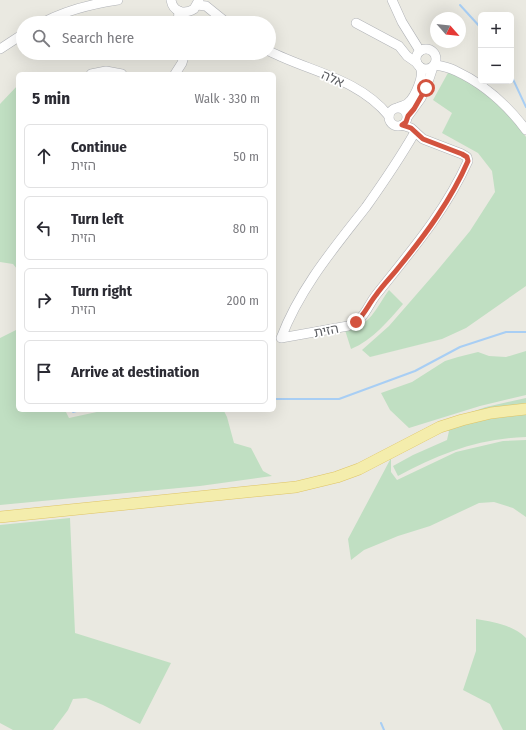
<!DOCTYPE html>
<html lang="en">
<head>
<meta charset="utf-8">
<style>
  body { margin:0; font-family:"Fira Sans Condensed","Noto Sans Hebrew",sans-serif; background:#f2f2f3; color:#2b2b33 }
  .controls { position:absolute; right:12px; top:12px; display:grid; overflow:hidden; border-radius:6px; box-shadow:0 4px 16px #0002 }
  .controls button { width:36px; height:36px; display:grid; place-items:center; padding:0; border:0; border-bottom:1px solid #e1e1e2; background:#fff; color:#2b2b33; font:20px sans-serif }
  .compass { position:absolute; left:430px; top:12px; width:36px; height:36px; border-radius:50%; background:#fff; box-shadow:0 4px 16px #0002; rotate:117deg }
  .stop { position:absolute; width:12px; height:12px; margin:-9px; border:3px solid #d3533f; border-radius:50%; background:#fff }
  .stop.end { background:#d3533f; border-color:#fff; box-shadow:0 1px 4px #0008 }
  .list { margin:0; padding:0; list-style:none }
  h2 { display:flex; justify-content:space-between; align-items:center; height:52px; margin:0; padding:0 16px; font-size:17px }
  h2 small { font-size:13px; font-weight:400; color:#7c7c81 }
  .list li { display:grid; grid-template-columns:26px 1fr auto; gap:12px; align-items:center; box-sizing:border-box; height:64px; margin:0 8px 8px; padding:0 8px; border:1px solid #e1e1e2; border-radius:6px }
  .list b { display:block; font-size:15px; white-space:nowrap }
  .list p { margin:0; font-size:13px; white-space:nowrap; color:#7c7c81 }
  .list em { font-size:13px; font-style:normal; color:#7c7c81 }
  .icon { flex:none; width:22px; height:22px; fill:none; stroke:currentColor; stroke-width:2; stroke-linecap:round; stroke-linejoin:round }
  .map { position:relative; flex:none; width:526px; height:730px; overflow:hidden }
  .search { position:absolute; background:#fff; box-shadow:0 4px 16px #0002; left:16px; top:16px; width:260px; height:44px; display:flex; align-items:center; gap:10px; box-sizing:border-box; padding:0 14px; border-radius:22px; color:#7c7c81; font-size:15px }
  .panel { position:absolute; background:#fff; box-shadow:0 4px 16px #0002; left:16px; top:72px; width:260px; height:340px; border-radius:6px }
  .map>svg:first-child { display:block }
  .green { fill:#c0dfc2 }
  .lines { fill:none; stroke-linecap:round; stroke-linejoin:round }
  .stream { stroke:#a8cef4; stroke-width:2 }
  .minor-casing { stroke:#b1b3b7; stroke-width:10 }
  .major-casing { stroke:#dfc466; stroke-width:12 }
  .minor { stroke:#fff; stroke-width:9 }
  .major { stroke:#f4edac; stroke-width:11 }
  .route { stroke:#d3533f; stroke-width:5 }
  .labels { text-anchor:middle; stroke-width:3.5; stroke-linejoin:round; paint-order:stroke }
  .street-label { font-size:13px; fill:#5a5c60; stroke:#fff }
</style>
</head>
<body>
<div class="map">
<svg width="526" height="730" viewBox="0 0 526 730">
  <rect width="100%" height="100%" fill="#eae9e1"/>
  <g class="green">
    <polygon points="449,71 469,82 492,98 510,115 526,137 526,286 466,328 442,339 370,357 362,350 389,326 436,272 470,231 495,192 492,171 478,153 442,133 452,113 433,100"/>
    <polygon points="18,85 18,270 13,264 0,262 0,104"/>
    <path d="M389,290L403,304C388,321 373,340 351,349L345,330C371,326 375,309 389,290Z"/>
    <polygon points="18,329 18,410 68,410 66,412 69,418 106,410 213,410 224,411 227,417 234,443 251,448 263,471 272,476 200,486 0,505 0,338"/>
    <polygon points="526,351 526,395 480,406 409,428 390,410 381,393 412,382 445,361 458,357 478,352 489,356 506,357"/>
    <path d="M526,398V437C480,438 438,454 398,476L393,466L413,455L447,440L449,431L447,430L448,420L486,407Z"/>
    <polygon points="526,440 526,517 513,508 494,502 479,503 430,526 398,536 364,550 351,560 348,539 391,458 391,472 397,480 456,452 503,441"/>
    <polygon points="70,518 75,633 171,663 140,724 103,705 86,698 73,699 68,710 53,730 13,730 0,723 0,525"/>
    <path d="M476,619C494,622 513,625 526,638V730H503L490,704L463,690L476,651Z"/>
  </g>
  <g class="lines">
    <g class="stream">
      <polyline points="460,5 481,28"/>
      <polyline points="511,75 526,107"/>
      <polyline points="274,399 339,399 415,371 460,347 506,332 526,332"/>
      <polyline points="73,412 80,410"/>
      <polyline points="381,723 384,730"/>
    </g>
    <defs>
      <g id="minor">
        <path d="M171,0C173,12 184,15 194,9L199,0"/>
        <polyline points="392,0 402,22 420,51"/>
        <polyline points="197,5 206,6 227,23"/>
        <path d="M42,23C66,10 91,4 118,0"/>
        <polyline points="178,23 179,11"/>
        <polyline points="356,23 399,46 407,56 417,63"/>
        <circle cx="426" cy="59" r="10"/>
        <polyline points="0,49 23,34"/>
        <path d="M269,51C310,72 358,78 389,116"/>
        <path d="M435,65C442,66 450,68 456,71C484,84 508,106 526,130"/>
        <polyline points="91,74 106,71 122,74"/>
        <polyline points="175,74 182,63 185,53"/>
        <path d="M399,107C402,106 406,105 408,103C415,97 425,75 420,67"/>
        <circle cx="398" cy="117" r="9"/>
        <polyline points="408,116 421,98 426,88 433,67"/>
        <path d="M402,125L411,128L423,139L462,154L467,157L468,161C445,212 411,251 376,295C366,308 366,318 348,326L281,338C300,288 334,248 366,207C383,183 400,158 415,132"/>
      </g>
      <polyline id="major" points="0,517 296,487 337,477 359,469 440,427 462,420 491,413 526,409"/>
    </defs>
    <use href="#minor" class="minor-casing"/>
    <use href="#major" class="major-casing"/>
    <use href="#minor" class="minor"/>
    <use href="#major" class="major"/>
  </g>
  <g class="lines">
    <path class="route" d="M356,322C365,314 368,305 376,295C383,285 392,276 399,267C426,234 451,200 468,161L467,157L462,154L423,139L411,128L402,125L406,122L408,116L414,109L426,88"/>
  </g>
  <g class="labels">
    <g class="street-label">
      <text transform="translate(333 78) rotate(24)" y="5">אלה</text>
      <text transform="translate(326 330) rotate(-11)" y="5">הזית</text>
    </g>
  </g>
</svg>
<div class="controls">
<button>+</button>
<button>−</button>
</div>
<svg class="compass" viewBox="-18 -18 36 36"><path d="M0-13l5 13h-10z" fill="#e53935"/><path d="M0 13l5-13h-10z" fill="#7c7c81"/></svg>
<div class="stop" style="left:426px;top:88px"></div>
<div class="stop end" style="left:356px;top:322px"></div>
<div class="search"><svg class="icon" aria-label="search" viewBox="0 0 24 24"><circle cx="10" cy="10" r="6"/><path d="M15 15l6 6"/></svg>Search here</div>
<section class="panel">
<h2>5 min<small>Walk · 330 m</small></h2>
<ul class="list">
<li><svg class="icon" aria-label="ahead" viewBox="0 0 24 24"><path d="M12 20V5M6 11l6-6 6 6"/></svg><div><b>Continue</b><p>הזית</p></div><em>50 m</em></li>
<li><svg class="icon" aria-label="left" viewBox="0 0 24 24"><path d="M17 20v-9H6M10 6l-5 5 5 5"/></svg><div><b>Turn left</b><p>הזית</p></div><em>80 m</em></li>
<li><svg class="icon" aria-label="right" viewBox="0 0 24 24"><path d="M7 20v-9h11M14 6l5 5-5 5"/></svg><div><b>Turn right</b><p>הזית</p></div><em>200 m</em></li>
<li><svg class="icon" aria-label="arrive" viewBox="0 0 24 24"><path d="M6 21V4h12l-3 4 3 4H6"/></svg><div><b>Arrive at destination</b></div></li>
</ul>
</section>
</div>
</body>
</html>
